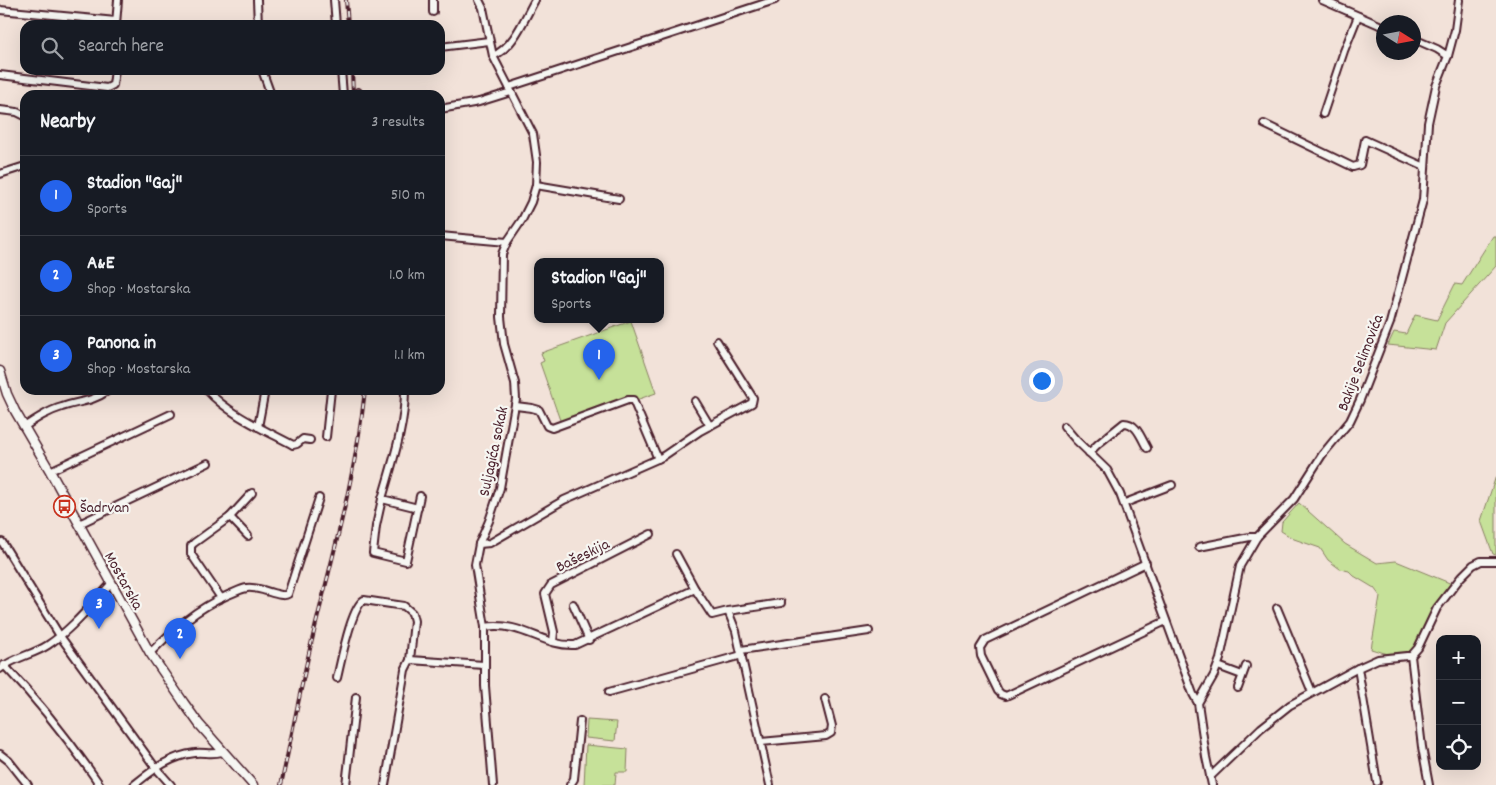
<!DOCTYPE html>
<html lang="en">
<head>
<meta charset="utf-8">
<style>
  body { margin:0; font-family:Dekko,sans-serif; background:#20242c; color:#f1f3f6 }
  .controls { position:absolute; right:15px; bottom:15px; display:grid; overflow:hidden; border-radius:10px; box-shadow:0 5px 20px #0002 }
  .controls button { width:45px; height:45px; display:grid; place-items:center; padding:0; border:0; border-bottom:1px solid #363941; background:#171b24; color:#f1f3f6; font:25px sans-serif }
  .compass { position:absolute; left:1376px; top:15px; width:45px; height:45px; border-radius:50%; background:#171b24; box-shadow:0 5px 20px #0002; rotate:101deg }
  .you { position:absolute; left:1041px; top:380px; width:18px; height:18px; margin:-12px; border:4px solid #fff; border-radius:50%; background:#1a73e8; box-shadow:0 0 0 8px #1a73e833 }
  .badge { display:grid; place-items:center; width:32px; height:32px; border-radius:50%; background:#2563eb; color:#fff; font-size:16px; font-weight:700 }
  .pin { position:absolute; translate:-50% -41px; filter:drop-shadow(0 1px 2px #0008) }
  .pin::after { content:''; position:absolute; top:26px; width:18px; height:15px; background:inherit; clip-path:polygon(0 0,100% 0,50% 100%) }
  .popup { position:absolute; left:534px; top:258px; width:130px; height:65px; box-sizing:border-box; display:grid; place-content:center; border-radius:10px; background:#171b24; filter:drop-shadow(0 1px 4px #0005); font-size:16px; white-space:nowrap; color:#9ea1a6 }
  .popup b { font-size:19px; color:#f1f3f6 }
  .popup::after { content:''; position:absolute; left:50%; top:100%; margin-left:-10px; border:10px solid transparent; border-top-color:#171b24 }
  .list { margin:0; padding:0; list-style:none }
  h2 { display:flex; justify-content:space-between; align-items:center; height:65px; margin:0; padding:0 20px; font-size:21px }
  h2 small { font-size:16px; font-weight:400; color:#9ea1a6 }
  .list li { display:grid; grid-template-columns:32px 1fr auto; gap:15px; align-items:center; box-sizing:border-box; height:80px; padding:0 20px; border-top:1px solid #363941 }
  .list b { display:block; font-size:19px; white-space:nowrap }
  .list p { margin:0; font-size:16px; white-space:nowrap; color:#9ea1a6 }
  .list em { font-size:16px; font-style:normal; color:#9ea1a6 }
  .icon { flex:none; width:28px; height:28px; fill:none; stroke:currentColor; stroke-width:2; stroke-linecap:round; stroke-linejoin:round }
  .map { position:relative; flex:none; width:1496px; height:785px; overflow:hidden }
  .search { position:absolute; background:#171b24; box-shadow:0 5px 20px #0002; left:20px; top:20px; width:425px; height:55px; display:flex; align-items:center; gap:12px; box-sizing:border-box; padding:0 18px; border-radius:15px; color:#9ea1a6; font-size:19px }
  .panel { position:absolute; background:#171b24; box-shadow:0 5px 20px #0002; left:20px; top:90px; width:425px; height:305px; border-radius:15px }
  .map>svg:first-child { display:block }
  .green { fill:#c6e199; stroke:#888062 }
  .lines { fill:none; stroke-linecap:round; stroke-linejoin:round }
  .minor-casing { stroke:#4a1f2b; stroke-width:10 }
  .major-casing { stroke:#4a1f2b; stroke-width:11 }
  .minor { stroke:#f6f6f2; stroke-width:6 }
  .major { stroke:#f6f6f2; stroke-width:8 }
  .rail-casing { stroke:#4a1f2b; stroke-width:4 }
  .rail { stroke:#f6f6f2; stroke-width:2; stroke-dasharray:5.5; stroke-linecap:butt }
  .labels { text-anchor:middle; stroke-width:4.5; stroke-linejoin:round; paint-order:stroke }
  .street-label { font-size:16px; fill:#4a1f2b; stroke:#f6f6f2 }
  .poi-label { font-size:16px; fill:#4a1f2b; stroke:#f6f6f2; text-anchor:start }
</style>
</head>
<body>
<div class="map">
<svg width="1496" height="785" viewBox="0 0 1496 785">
  <rect width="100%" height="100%" fill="#f2e2d9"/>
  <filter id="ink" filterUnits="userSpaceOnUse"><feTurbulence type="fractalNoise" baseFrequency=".02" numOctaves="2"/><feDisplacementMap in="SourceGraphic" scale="10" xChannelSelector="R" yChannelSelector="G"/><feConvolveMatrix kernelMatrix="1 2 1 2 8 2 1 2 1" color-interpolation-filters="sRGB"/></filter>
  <g filter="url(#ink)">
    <g class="green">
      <polygon points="1493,236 1496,236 1496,266 1445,323 1436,350 1388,345 1394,332 1406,334 1415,315 1437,320 1455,284 1462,285"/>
      <polygon points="631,321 656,393 562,426 540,363 544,361 541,353"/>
      <polygon points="1496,476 1496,555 1493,554 1481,521"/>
      <polygon points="1299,503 1345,544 1377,563 1396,561 1452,584 1455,588 1440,610 1419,653 1398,657 1371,649 1380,596 1374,588 1354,576 1349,571 1340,569 1328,560 1320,548 1294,539 1281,531 1282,522"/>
      <polygon points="587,720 617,722 615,741 586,738"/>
      <polygon points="586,745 628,749 627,772 616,772 615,785 584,785"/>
    </g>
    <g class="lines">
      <defs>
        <g id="minor">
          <polyline points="257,0 258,25"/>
          <polyline points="334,0 336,25"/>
          <polyline points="433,0 433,12"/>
          <polyline points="479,0 483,8 493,56 533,134 537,162 536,185 531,202 522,220 507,242 502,254 501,317 504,344 515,383 516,399 500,488 489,521 479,544 475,565 485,627 485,686 493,785"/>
          <polyline points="1322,0 1384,27"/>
          <polyline points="0,10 116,21"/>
          <polyline points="116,24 118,0"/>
          <polyline points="1414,39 1437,49 1448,56"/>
          <polyline points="440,47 489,41"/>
          <path d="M493,56C514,47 524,19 535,0"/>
          <polyline points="262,70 271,95"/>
          <polyline points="341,70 343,95"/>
          <polyline points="0,75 107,88 113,85 115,70"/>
          <polyline points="509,87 775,0"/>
          <polyline points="358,92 358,95"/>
          <polyline points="440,109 479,102 511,92"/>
          <polyline points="0,110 17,112 25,116"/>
          <polyline points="1323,114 1344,51 1358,16"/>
          <polyline points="1264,124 1353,167 1360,165 1365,140 1425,167"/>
          <polyline points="0,174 25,166"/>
          <polyline points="536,185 619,199"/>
          <polyline points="440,236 507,242"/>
          <path d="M207,390C228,414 265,430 293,445L297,444L303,439L310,440"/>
          <path d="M405,390C405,427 392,463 382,499L418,508"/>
          <polyline points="695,401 710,426"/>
          <polyline points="516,406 532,408 539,410 547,426 552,428 628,400 633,400 658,459"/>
          <polyline points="1064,426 1076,440 1107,470 1120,494 1193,694 1198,703"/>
          <path d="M24,427C36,419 48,411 62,407C82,400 90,403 109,390"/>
          <polyline points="258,427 265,390"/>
          <polyline points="326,437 331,390"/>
          <path d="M1089,453L1098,444L1124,423C1137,423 1141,438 1147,448"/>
          <polyline points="50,471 171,414"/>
          <polyline points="382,499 376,526 373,553 406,561 420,496"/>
          <polyline points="1125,503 1172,485"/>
          <polyline points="230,517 252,493"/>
          <polyline points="79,524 208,463"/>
          <polyline points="2,542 60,636 155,767 171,785"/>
          <polyline points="479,544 490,543 564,500 662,457 700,431 752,403 753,398 717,341"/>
          <polyline points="1199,547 1250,537 1257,537"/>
          <polyline points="676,554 695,589"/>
          <polyline points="1146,563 985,640 980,648 981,656 998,691 1001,694 1006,696 1166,621"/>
          <polyline points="221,598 191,554 191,546 194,543 230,517 248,536"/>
          <polyline points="573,604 589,640"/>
          <polyline points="1277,608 1312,692"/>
          <polyline points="728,611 781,603"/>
          <path d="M485,627C523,621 543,647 575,645L695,589L712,615L728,611L736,631L770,785"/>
          <polyline points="553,642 554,632 545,594 551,585 651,534"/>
          <polyline points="741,650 869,631"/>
          <path d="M150,653C175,628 196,609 228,595C234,593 240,589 247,588C260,586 281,599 288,594L319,498"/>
          <polyline points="1411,656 1418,648 1437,608 1461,577 1473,565 1481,561 1496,561"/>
          <path d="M4,665C41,704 70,741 100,785"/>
          <polyline points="1218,666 1242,675"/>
          <polyline points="1358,668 1377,782"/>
          <path d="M0,669C14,657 33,655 48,645C72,629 92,604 112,583"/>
          <path d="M337,678C341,662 351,607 364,600L404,606L412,613L414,621L410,660"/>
          <polyline points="1238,688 1246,666"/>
          <polyline points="609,692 742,655"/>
          <polyline points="761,742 826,736 831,733 832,726 825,699"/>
          <polyline points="0,754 9,761 28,785"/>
          <polyline points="1210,777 1261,728 1290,705 1358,668 1378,659 1407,656 1411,656 1422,747 1429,785"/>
          <path d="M134,785C153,770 170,756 195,753C205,752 211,755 222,752"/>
          <polyline points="346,785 356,697"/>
          <polyline points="385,785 405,670 410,660 484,665"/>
          <polyline points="570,785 574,779 580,721"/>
          <polyline points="1212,785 1206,757 1198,703 1214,675 1220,659 1240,566 1257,537 1294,499 1322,455 1350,421 1360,400 1390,323 1423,200 1428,123 1436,86 1448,56 1455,30 1459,0"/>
        </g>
        <polyline id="major" points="0,371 7,394 15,411 50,471 150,653 184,703 199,724 253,785"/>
      </defs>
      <use href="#minor" class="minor-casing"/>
      <use href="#major" class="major-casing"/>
      <use href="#minor" class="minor"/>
      <use href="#major" class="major"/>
      <defs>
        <g id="rail">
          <polyline points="346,0 348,25"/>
          <polyline points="352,70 353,95"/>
          <path d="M281,785C292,735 301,685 313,636C333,554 356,474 365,390"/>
        </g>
      </defs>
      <use href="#rail" class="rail-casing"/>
      <use href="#rail" class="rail"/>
    </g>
  </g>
  <defs>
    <symbol id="bus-ring" viewBox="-11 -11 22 22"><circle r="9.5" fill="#f6f6f2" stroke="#c8321e" stroke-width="1.5"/><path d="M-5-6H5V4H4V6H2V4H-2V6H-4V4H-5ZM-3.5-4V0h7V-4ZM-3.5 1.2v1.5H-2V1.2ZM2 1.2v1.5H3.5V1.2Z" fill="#c8321e"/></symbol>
  </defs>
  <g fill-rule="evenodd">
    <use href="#bus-ring" x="52" y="494" width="25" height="25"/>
  </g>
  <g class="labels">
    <g class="street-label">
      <text transform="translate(1359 362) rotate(-69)" y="6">Bakije Selimovića</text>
      <text transform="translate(492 451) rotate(-78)" y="6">Suljagića sokak</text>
      <text transform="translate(582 554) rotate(-26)" y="6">Bašeskija</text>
      <text transform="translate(125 580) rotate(61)" y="6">Mostarska</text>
    </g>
    <g class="poi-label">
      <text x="80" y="512">Šadrvan</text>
    </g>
  </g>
</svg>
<div class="controls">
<button>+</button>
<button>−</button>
<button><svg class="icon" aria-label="locate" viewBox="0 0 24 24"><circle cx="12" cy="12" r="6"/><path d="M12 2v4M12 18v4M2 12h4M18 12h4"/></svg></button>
</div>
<svg class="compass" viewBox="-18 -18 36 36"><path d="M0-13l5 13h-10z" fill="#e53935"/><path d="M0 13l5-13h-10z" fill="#9ea1a6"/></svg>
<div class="you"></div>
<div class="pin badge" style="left:599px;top:380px">1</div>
<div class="popup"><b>Stadion &quot;Gaj&quot;</b>Sports</div>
<div class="pin badge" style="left:180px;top:659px">2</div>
<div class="pin badge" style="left:99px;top:629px">3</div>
<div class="search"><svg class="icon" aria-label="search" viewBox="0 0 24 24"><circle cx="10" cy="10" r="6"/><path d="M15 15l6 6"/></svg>Search here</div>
<section class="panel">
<h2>Nearby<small>3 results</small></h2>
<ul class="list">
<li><span class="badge">1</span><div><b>Stadion &quot;Gaj&quot;</b><p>Sports</p></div><em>510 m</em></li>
<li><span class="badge">2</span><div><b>A&amp;E</b><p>Shop · Mostarska</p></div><em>1.0 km</em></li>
<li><span class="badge">3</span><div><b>Panona in</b><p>Shop · Mostarska</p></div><em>1.1 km</em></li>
</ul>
</section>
</div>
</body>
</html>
